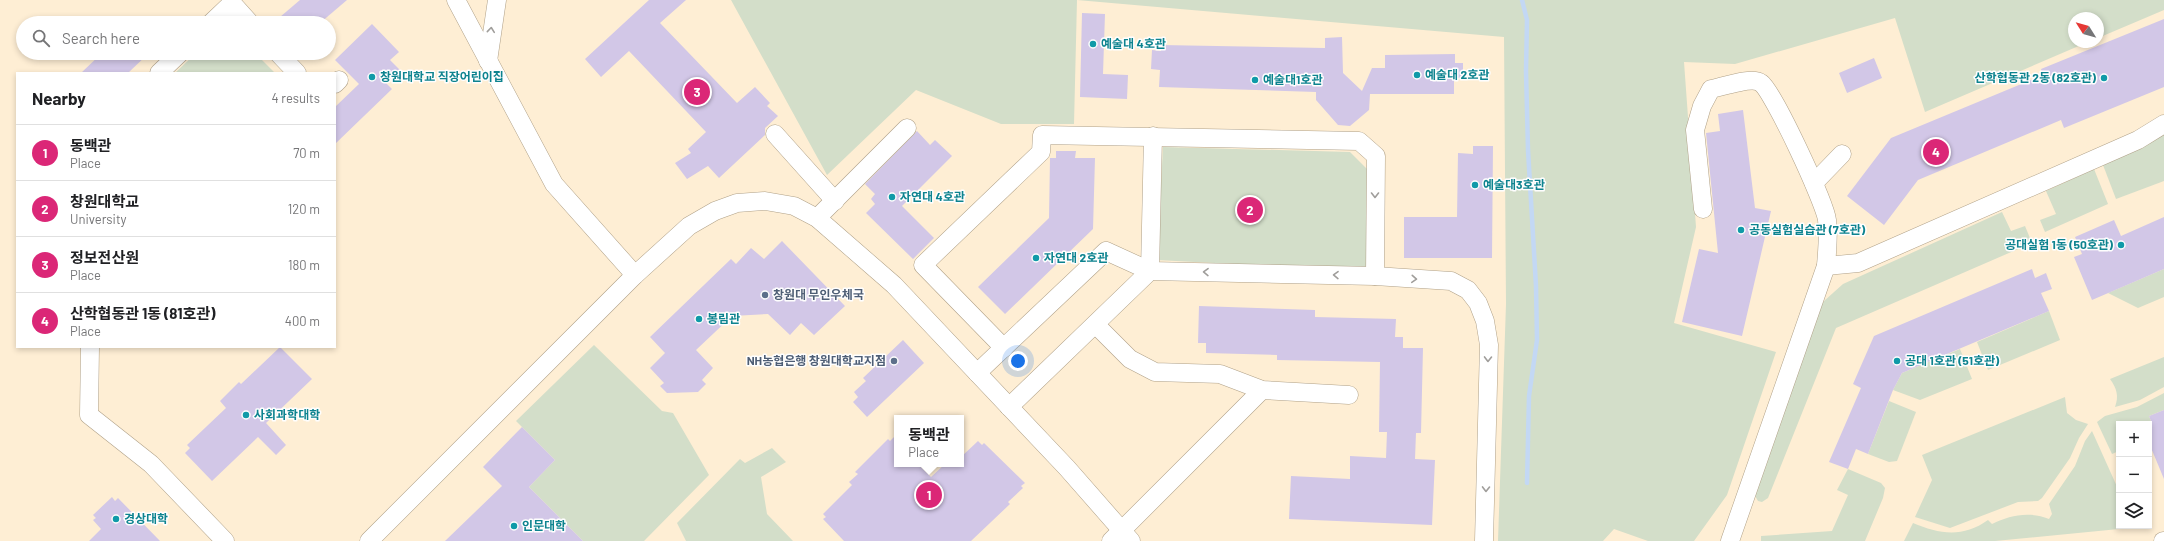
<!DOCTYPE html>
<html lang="en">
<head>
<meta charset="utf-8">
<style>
  body { margin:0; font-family:Barlow,"Noto Sans KR",sans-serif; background:#f2f2f2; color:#202124 }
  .controls { position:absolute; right:12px; bottom:12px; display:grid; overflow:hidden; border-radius:0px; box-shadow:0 2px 6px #0003 }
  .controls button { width:36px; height:36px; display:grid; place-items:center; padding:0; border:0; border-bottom:1px solid #e0e0e0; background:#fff; color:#202124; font:20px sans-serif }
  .compass { position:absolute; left:2068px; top:12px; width:36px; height:36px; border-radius:50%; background:#fff; box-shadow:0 2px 6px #0003; rotate:307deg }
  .you { position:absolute; left:1018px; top:361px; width:14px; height:14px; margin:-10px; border:3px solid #fff; border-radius:50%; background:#1a73e8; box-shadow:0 0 0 6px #1a73e833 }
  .badge { display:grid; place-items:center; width:26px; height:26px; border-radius:50%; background:#db2777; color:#fff; font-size:13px; font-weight:700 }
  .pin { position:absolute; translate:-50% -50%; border:2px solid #fff; box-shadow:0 1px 4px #0006 }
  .popup { position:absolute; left:894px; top:415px; width:70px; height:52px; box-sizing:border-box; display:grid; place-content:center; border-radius:0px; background:#fff; filter:drop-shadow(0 1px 3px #0005); font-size:13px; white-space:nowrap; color:#757577 }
  .popup b { font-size:15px; color:#202124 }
  .popup::after { content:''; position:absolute; left:50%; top:100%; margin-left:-8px; border:8px solid transparent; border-top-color:#fff }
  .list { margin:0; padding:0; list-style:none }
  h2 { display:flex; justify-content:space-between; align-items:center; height:52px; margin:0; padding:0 16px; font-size:17px }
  h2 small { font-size:13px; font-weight:400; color:#757577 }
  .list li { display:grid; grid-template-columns:26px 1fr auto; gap:12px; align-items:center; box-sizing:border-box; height:56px; padding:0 16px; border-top:1px solid #e0e0e0 }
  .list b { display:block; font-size:15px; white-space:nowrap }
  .list p { margin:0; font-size:13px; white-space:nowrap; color:#757577 }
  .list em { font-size:13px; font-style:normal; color:#757577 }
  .icon { flex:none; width:22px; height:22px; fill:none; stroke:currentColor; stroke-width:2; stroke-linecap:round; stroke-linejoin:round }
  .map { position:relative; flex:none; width:2164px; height:541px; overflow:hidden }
  .search { position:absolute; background:#fff; box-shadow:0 2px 6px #0003; left:16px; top:16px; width:320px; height:44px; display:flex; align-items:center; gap:10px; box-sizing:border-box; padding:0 14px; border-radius:22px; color:#757577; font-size:15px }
  .panel { position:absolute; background:#fff; box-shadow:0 2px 6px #0003; left:16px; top:72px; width:320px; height:276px; border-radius:0px }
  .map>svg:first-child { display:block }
  .green { fill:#d3dec9 }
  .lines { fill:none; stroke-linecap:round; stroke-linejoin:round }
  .stream { stroke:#c3d8f4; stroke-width:4.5 }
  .building { fill:#d2c7e7 }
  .minor-casing { stroke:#b0a188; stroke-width:19 }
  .minor { stroke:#fff; stroke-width:18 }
  .oneway { stroke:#a09e9b }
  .culture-dot { fill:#0f9aa8; stroke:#fefefe; stroke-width:1.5 }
  .service-dot { fill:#5c6f8a; stroke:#fefefe; stroke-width:1.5 }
  .labels { text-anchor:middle; stroke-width:3; stroke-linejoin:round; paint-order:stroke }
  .culture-label { font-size:12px; font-weight:bold; fill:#0d838f; stroke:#fefefe; text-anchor:start }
  .service-label { font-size:12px; font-weight:bold; fill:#4e5e75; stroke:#fefefe; text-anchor:start }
</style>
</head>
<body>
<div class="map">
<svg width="2164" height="541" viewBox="0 0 2164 541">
  <rect width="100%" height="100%" fill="#feeed4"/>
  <g class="green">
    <polygon points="731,0 2164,0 2164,10 2098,38 2098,18 2074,18 2074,42 2088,42 1925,112 1895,18 1735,64 1684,62 1696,227 1674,323 1776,352 1727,495 1694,541 1648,541 1614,529 1603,541 1498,541 1506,304 1504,37 1077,0 1074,124 1001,124 916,90 827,175"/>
    <polygon points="196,53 255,53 275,73 175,73"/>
    <polygon points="2164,134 2164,181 2116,199 2103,165"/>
    <polygon points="1163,147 1350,152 1369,171 1370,271 1157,260"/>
    <polygon points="2094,169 2108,204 2045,232 2040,220 2056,214 2046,191"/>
    <polygon points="2002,212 2011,231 2025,226 2032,243 1836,328 1768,498 1762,502 1758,501 1755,496 1817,312 1824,301 1843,284"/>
    <polygon points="2164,269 2164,297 2138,308 2108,293"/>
    <polygon points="2049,311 2060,340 1988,370 1977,342"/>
    <polygon points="594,345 662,411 673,413 709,475 644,541 583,541 529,487 555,460 516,421"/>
    <polygon points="1960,349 1972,379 1920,400 1893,390 1902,373"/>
    <path d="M2164,357V387L2140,400L2115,407C2119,396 2117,389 2110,379Z"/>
    <polygon points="2164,393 2164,410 2149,416 2151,421 2144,424 2119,424 2119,451 2112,454 2097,422 2105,416 2137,407"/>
    <polygon points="2065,397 2067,413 2076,420 2088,424 2079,438 2070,458 2042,498 2038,501 2018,502 1950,528 1915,517 1932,480 1922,455"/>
    <polygon points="1889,401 1916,412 1897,461 1889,462 1868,454"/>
    <path d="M2092,431L2119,491V526H2131L2129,528L1995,541H1904L1913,523C1939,534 1963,538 1988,520L1992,524C2010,515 2029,511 2049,519L2052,514L2049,504L2075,466L2085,441Z"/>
    <polygon points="772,448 786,462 761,477 767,514 793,541 686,541 677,523 740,459 745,463"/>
    <polygon points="1848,469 1881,483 1885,488 1883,498 1865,541 1761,541 1761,536 1832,531 1848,495 1837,490"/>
  </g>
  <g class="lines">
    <polyline class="stream" points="1522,0 1527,20 1526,71 1528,150 1536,286 1537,340 1529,396 1527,483"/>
  </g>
  <g class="building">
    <polygon points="300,0 347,0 320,23 273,23"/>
    <polygon points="649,0 686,0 660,23 737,103 755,87 770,103 767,106 778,116 765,128 765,135 719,178 708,166 687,179 675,163 691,153 688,149 706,132 629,51 601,77 585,59"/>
    <polygon points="1082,13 1105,14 1103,74 1128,75 1127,99 1080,97"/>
    <polygon points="2164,19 2164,87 2064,128 2061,120 1918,180 1884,225 1847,196 1891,138 2043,75 2041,69"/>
    <polygon points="372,24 399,52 390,60 400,70 386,83 392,89 335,144 335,107 359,84 335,60"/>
    <polygon points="1342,37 1343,73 1362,91 1372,68 1385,68 1385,55 1455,54 1455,63 1463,63 1463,78 1454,78 1454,94 1370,94 1369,110 1350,126 1338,125 1316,100 1316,92 1159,87 1160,70 1151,69 1152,50 1161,51 1161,45 1325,48 1325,38"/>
    <polygon points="102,53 149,53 128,73 81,73"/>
    <polygon points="1874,58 1882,78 1847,93 1839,73"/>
    <polygon points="1743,110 1755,208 1771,211 1742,336 1682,322 1699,249 1718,253 1706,133 1720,131 1718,114"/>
    <polygon points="917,131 930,145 935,140 952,156 902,206 934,238 913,259 866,213 875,204 871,199 875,194 865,184"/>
    <polygon points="1473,146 1493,146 1492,258 1404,258 1404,217 1457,217 1458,153 1473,154"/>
    <polygon points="1056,151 1076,151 1075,158 1095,158 1093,229 1005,314 978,287 1049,218 1050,158 1056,158"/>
    <polygon points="2164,217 2164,269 2092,300 2074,257 2082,254 2075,237 2114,220 2121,236"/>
    <polygon points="782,241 845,306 814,335 801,323 790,335 768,314 732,316 696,350 713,368 702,380 706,384 698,392 667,393 660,386 664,383 650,368 665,353 650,337 731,259 736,264 751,248 764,259"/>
    <polygon points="2032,269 2035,278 2046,273 2052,289 2041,293 2049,311 1902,373 1893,390 1868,454 1856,449 1848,469 1829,462 1861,388 1853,384 1874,336"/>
    <polygon points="1199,306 1315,310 1315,317 1396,319 1395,337 1403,337 1403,348 1423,348 1421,433 1416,433 1415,459 1435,460 1432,525 1289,519 1291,476 1350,479 1350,456 1386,458 1387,432 1379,432 1380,362 1277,360 1277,355 1206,353 1206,343 1198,343"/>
    <polygon points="903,340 924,363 867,417 853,402 858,397 854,392 866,381 863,378"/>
    <polygon points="280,347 312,379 266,423 286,445 276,455 258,437 212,481 185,453 190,448 187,445 226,408 220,401 239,382 241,384"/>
    <polygon points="2164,410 2164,479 2149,443 2149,422 2151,421 2149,416"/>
    <polygon points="522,427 555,460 529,487 583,541 445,541 502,486 483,467"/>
    <polygon points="897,434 897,464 918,464 931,477 945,464 961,464 961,457 978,441 982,445 984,443 1025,483 1021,486 1023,488 1008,502 1010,504 971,541 844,541 823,519 826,517 823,514 852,485 849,482 858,474 855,472 888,439 890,441"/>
    <polygon points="112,497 115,501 118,498 160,541 89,541 101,529 93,520 96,518 93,515"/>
  </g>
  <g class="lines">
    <defs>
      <g id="minor">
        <polyline points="456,0 554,184 635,275"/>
        <polyline points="211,23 232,3 250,23"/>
        <polyline points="278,53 297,73"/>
        <polyline points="488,61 497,0"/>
        <polyline points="159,73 180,53"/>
        <polyline points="335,84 339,80"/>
        <polyline points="775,134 835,201"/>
        <polyline points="1814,183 1842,154"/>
        <path d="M1703,209L1695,130L1702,106L1711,89C1722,87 1752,76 1761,83C1773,91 1825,203 1827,220C1829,235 1827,252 1826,266L1730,541"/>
        <polyline points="817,218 907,128"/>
        <polyline points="1826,266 1858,263 2138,140 2164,124"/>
        <polyline points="1096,325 1130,359 1155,372 1220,374 1262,390 1349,395"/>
        <polyline points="90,347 89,415 151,464 225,541"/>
        <polyline points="1004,348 923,265 1041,152 1042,135 1359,141 1376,156 1375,276"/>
        <polyline points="977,373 1106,251 1150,271 1375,276 1451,281 1468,290 1478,303 1485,321 1489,345 1484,541"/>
        <polyline points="1009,407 1150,271 1153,136"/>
        <polyline points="369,541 635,275 689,226 715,211 737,203 765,201 794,206 817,218 894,285 1067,468 1131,541"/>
        <polyline points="1111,541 1262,390"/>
        <polyline points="2163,541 2164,541"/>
      </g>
    </defs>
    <use href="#minor" class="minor-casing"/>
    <use href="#minor" class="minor"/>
  </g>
  <defs><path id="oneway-chevron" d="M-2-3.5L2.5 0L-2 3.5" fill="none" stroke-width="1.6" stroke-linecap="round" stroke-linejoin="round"/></defs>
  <g class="oneway">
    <use href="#oneway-chevron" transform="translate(491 30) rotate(-84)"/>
    <use href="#oneway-chevron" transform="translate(1375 195) rotate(90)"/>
    <use href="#oneway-chevron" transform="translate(1206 272) rotate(-179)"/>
    <use href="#oneway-chevron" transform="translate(1336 275) rotate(-179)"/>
    <use href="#oneway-chevron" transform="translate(1414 279) rotate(4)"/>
    <use href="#oneway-chevron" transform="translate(1488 359) rotate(91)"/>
    <use href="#oneway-chevron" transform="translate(1486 489) rotate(91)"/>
  </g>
  <g class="culture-dot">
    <circle cx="1093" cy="44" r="4"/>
    <circle cx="1417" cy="75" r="4"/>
    <circle cx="372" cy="77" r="4"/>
    <circle cx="2104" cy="78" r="4"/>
    <circle cx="1255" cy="80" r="4"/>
    <circle cx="1475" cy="185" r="4"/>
    <circle cx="892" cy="197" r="4"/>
    <circle cx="1741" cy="230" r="4"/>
    <circle cx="2121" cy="245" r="4"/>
    <circle cx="1036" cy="258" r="4"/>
    <circle cx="699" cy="319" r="4"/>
    <circle cx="1897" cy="361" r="4"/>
    <circle cx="246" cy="415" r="4"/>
    <circle cx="116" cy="519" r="4"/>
    <circle cx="514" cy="526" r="4"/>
  </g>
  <g class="service-dot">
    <circle cx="765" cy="295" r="4"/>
    <circle cx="894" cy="361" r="4"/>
  </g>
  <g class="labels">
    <g class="culture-label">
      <text x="1101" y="48">예술대 4호관</text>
      <text x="1425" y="79">예술대 2호관</text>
      <text x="380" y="81">창원대학교 직장어린이집</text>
      <text x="2096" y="82" text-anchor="end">산학협동관 2동 (82호관)</text>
      <text x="1263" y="84">예술대1호관</text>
      <text x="1483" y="189">예술대3호관</text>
      <text x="900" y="201">자연대 4호관</text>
      <text x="1749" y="234">공동실험실습관 (7호관)</text>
      <text x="2113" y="249" text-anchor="end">공대실험 1동 (50호관)</text>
      <text x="1044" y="262">자연대 2호관</text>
      <text x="707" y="323">봉림관</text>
      <text x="1905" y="365">공대 1호관 (51호관)</text>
      <text x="254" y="419">사회과학대학</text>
      <text x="124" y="523">경상대학</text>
      <text x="522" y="530">인문대학</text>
    </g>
    <g class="service-label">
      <text x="773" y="299">창원대 무인우체국</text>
      <text x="886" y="365" text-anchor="end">NH농협은행 창원대학교지점</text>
    </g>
  </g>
</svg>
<div class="controls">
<button>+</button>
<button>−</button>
<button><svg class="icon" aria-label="layers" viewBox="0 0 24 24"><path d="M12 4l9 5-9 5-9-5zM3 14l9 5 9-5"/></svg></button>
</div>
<svg class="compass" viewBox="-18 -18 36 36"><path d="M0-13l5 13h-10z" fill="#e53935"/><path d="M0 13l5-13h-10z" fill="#757577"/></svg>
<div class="you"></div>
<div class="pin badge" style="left:929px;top:495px">1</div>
<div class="popup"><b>동백관</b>Place</div>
<div class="pin badge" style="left:1250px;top:210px">2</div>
<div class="pin badge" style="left:697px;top:92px">3</div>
<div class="pin badge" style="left:1936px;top:152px">4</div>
<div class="search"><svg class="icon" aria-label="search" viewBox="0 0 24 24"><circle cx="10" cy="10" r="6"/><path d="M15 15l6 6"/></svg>Search here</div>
<section class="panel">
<h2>Nearby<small>4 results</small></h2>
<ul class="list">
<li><span class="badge">1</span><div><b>동백관</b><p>Place</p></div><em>70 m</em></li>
<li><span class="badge">2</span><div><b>창원대학교</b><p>University</p></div><em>120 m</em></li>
<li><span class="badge">3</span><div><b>정보전산원</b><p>Place</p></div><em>180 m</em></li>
<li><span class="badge">4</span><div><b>산학협동관 1동 (81호관)</b><p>Place</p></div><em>400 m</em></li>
</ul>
</section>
</div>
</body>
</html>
